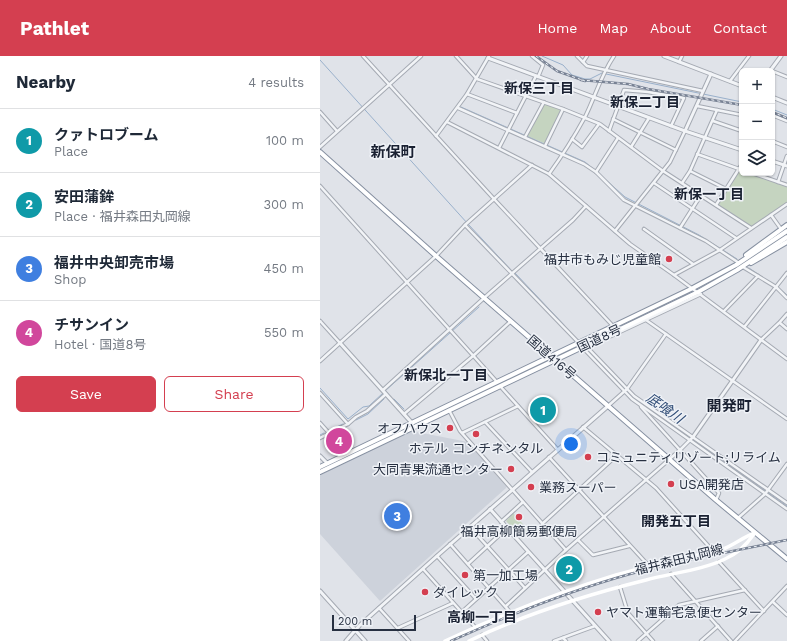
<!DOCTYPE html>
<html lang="en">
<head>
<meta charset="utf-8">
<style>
  body { margin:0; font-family:"Work Sans","Noto Sans JP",sans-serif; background:#f6f6f7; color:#1f2937 }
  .controls { position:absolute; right:12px; top:12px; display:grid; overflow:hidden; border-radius:6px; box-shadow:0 1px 3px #0004 }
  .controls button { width:36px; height:36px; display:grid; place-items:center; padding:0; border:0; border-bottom:1px solid #e0e1e3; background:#fff; color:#1f2937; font:20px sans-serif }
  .scale { position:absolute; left:12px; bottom:10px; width:84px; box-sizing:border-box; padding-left:4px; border:2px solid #273041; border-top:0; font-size:11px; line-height:14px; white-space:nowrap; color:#273041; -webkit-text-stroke:3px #eff2f7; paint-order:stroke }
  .you { position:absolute; left:251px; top:388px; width:14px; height:14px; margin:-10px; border:3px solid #fff; border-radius:50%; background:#1a73e8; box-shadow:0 0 0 6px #1a73e833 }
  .badge { display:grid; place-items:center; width:26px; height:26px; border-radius:50%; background:#d43f50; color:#fff; font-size:13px; font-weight:700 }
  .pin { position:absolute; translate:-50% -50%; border:2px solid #fff; box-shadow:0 1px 4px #0006 }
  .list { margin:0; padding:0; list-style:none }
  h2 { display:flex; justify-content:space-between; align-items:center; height:52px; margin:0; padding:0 16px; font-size:17px }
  h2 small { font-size:13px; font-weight:400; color:#747a83 }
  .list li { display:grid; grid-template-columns:26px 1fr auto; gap:12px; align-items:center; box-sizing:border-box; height:64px; padding:0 16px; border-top:1px solid #e0e1e3 }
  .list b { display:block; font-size:15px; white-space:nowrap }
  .list p { margin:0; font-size:13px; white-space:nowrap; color:#747a83 }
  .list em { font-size:13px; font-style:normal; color:#747a83 }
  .actions { display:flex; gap:8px; padding:12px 16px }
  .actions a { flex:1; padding:9px 0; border:1px solid #d43f50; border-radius:6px; text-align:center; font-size:14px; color:#d43f50 }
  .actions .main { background:#d43f50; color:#fff }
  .icon { flex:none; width:22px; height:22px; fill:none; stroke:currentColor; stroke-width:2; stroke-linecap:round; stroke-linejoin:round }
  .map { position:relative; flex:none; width:467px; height:585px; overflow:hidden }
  header { display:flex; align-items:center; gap:24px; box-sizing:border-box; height:56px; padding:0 20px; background:#d43f50; color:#fff }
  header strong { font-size:19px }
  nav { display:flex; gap:22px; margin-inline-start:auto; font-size:14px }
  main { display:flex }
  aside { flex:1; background:#fff }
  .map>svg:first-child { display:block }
  .built { fill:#cdd2db }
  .green { fill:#c5d4c0 }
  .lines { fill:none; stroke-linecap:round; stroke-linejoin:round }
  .stream { stroke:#99b0cb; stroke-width:1 }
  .minor-casing { stroke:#a5aab3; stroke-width:4.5 }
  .tertiary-casing { stroke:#a5aab3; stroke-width:5 }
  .trunk-casing { stroke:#8690a1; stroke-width:6 }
  .minor { stroke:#f2f4f7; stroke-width:2.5 }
  .tertiary { stroke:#f2f4f7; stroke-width:3 }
  .secondary { stroke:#fff; stroke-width:3.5 }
  .trunk { stroke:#fff; stroke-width:4 }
  .rail-casing { stroke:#788294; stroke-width:2.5 }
  .rail { stroke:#eff2f7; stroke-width:1; stroke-dasharray:3; stroke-linecap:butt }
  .poi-dot { fill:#d43f50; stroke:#eff2f7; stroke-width:1.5 }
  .labels { text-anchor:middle; stroke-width:3; stroke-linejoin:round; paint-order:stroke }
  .poi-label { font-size:13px; fill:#273041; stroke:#eff2f7; text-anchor:start }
  .street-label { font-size:13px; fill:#273041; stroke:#eff2f7 }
  .neighbourhood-label { font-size:14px; font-weight:bold; fill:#1a2132; stroke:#eff2f7 }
  .water-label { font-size:14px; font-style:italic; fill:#304d77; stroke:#eff2f7 }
  .quarter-label { font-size:15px; font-weight:bold; fill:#1a2132; stroke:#eff2f7 }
</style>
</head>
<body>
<header>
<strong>Pathlet</strong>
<nav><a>Home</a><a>Map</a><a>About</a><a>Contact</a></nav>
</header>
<main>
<aside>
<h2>Nearby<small>4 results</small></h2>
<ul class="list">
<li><span class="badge" style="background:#0f9aa8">1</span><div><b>クァトロブーム</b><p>Place</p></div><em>100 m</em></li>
<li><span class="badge" style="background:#0f9aa8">2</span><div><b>安田蒲鉾</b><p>Place · 福井森田丸岡線</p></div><em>300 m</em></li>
<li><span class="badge" style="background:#3f7fe0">3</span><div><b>福井中央卸売市場</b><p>Shop</p></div><em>450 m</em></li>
<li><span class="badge" style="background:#d1479c">4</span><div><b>チサンイン</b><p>Hotel · 国道8号</p></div><em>550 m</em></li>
</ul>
<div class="actions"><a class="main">Save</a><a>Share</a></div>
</aside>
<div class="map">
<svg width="467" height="585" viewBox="0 0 467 585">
  <rect width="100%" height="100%" fill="#e0e3e9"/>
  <polygon class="built" points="92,375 148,386 187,430 186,432 60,545 0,478 0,419"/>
  <g class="green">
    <polygon points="224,46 243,53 226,88 207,80"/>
    <polygon points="419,113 422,114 422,117 432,117 467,129 467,148 431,172 396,149"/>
    <polygon points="193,457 210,476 202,483 186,465"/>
  </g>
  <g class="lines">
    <g class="stream">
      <polyline points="222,0 243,9 252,19 265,23 270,23 282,17"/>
      <polyline points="0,4 148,168 192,215"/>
      <polyline points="286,18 422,46"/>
      <polyline points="141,51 265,106 276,115 305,141 379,179 417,203"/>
      <polyline points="452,53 467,59"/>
      <polyline points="429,212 451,227"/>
      <polyline points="195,217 245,270"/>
      <polyline points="457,231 467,239"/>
      <polyline points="265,292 312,341 467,450"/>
      <polyline points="0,332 28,363 43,351 49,350 63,337"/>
      <polyline points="65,335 159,251"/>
      <polyline points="74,343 84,353"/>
      <polyline points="36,364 48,358 64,343"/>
      <polyline points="10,374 23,368"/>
      <polyline points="0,379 4,377"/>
    </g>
    <defs>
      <g id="minor">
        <polyline points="43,0 174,143 293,270"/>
        <polyline points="136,0 157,23 243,53 280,68 343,115 431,172"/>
        <polyline points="212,0 223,9 218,21"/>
        <polyline points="257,0 267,10 383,35"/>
        <polyline points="263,6 267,0"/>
        <polyline points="359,6 362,0"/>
        <polyline points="452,15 467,21"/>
        <polyline points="410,25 429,0"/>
        <polyline points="147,38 197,57"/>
        <polyline points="377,50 397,54"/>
        <polyline points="138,52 264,108 276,116 304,144 386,185 419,207"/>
        <polyline points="0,56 17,75"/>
        <polyline points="452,59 467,65"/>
        <polyline points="293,63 356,94"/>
        <polyline points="393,65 422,75"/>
        <polyline points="127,66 229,118 310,188 354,219 467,303"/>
        <polyline points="289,75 304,34 328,36 364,42 351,70"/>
        <polyline points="116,80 147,38 169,0"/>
        <polyline points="205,81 224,46"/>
        <polyline points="252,83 262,91 279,68"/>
        <polyline points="452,85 467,91"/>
        <polyline points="225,90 243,53"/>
        <polyline points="0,91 101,0"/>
        <polyline points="311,91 329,62"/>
        <polyline points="179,92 216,20"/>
        <polyline points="377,98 422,114"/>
        <polyline points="370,115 406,133"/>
        <polyline points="276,116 298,82"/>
        <polyline points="432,117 467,129"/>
        <path d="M229,118C242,100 254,81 265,61C275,41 281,19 294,0"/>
        <polyline points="458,126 467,100"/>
        <polyline points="334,127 416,182"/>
        <polyline points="362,127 370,115 397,54 422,59"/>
        <polyline points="0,130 177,326"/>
        <polyline points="396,149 422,108"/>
        <polyline points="451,159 461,173"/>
        <polyline points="145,169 258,286"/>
        <polyline points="360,172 381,139"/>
        <polyline points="324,173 373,208"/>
        <polyline points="295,175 350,106 365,75"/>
        <polyline points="423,211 456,231 467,242"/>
        <polyline points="354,219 400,194 467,148"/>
        <polyline points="404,255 438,220"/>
        <polyline points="326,264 467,363"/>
        <polyline points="0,265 20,287"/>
        <polyline points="460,267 467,273"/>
        <polyline points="425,270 467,217"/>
        <polyline points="441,284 459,267 467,258"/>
        <polyline points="276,287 381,238"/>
        <polyline points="265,289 314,340 467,447"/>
        <polyline points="262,291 312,343 467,453"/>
        <polyline points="0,305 116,200 145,169 212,109"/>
        <polyline points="180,330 238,394"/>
        <polyline points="63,334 164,242 253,164 266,150"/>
        <polyline points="0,337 28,368"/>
        <polyline points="288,350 307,333 346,278"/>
        <polyline points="321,351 399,437 396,444"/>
        <polyline points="129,354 140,375 246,494"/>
        <polyline points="84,358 153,300 191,265"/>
        <polyline points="165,366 212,416"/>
        <polyline points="0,367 9,377"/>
        <polyline points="263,371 336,432 393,495"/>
        <polyline points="142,377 198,350"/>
        <polyline points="0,382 28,368 36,361 47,355 66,338"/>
        <polyline points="229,401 329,510"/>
        <polyline points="418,462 445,438 467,408"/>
        <polyline points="181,466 203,446"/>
        <polyline points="222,468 297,399"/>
        <polyline points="150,471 205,532"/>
        <polyline points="258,484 273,499 309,490"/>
        <polyline points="130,488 190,556"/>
        <polyline points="117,500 156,543"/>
        <polyline points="399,506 444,555"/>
        <polyline points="148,508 187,472"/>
        <polyline points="103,513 155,571"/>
        <polyline points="351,518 411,585"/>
        <polyline points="300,531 308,557 333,585"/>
        <polyline points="453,546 467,559"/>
        <polyline points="186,550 246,494 360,394 373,381"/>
        <polyline points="59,552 89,585"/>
        <polyline points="142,556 208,496"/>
        <polyline points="78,572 133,547"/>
        <polyline points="162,579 167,585"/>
        <polyline points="243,582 246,585"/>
        <polyline points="234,585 275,570"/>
        <polyline points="318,585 359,549 425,534"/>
        <polyline points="381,585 398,570"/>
        <polyline points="415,585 467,530"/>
      </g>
      <g id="tertiary">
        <polyline points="344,0 422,30"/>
        <polyline points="168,2 365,75 422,94"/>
        <polyline points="450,15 461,0"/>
        <polyline points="452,41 467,47"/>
        <polyline points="365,75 391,18"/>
        <polyline points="452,105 467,110"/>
        <polyline points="20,287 92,367"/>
        <polyline points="373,381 441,284"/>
        <polyline points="0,400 7,407"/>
        <polyline points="170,453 289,585"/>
        <polyline points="0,535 45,585"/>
        <polyline points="26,585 39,570 117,500 288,350"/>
      </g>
      <g id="trunk">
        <polyline points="0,96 116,200 396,444 467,503"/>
        <polyline points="426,199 467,169"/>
        <polyline points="431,207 467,186"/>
        <polyline points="0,411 373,232 416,209 467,175"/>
        <polyline points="0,416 378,236 417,214 467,181"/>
      </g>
    </defs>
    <use href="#minor" class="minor-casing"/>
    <use href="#tertiary" class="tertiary-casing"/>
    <use href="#trunk" class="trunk-casing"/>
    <use href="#minor" class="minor"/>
    <use href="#tertiary" class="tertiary"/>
    <g class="secondary">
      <path d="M125,585C181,559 237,537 296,519C331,509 367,502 403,493C414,489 423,481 435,477"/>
      <path d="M149,585C205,558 266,539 326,524C351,517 383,514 405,503C417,498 427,488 434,478"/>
    </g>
    <use href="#trunk" class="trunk"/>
    <defs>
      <g id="rail">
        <polyline points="216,0 237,15 265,25"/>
        <polyline points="261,24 308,28 328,33 422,49"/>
        <polyline points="452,56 467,62"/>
        <path d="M131,585C189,559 249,535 310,518C362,504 415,495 467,484"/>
      </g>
    </defs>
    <use href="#rail" class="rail-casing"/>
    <use href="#rail" class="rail"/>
  </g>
  <g class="poi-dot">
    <circle cx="349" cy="203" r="4"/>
    <circle cx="130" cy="372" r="4"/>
    <circle cx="156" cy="378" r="4"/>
    <circle cx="268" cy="401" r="4"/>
    <circle cx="191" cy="413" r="4"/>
    <circle cx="351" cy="428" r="4"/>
    <circle cx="211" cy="431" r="4"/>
    <circle cx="199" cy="461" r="4"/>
    <circle cx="145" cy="519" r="4"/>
    <circle cx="105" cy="536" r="4"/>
    <circle cx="278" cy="556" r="4"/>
  </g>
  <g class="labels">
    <g class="poi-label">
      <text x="341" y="208" text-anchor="end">福井市もみじ児童館</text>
      <text x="122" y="377" text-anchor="end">オフハウス</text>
      <text x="156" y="397" text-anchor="middle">ホテル コンチネンタル</text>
      <text x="276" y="406">コミュニティリゾート;リライム</text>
      <text x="183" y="418" text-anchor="end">大同青果流通センター</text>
      <text x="359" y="433">USA開発店</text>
      <text x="219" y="436">業務スーパー</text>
      <text x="199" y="480" text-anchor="middle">福井高柳簡易郵便局</text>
      <text x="153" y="524">第一加工場</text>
      <text x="113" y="541">ダイレック</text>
      <text x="286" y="561">ヤマト運輸宅急便センター</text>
    </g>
    <g class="street-label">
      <text transform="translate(279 282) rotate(-25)" y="5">国道8号</text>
      <text transform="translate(232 301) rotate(41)" y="5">国道416号</text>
      <text transform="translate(359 503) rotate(-14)" y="5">福井森田丸岡線</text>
    </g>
    <g class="neighbourhood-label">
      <text x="219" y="37">新保三丁目</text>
      <text x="325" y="51">新保二丁目</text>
      <text x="389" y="143">新保一丁目</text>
      <text x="126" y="324">新保北一丁目</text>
      <text x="356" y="470">開発五丁目</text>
      <text x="162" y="566">高柳一丁目</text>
    </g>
    <g class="water-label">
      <text transform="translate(345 352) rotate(35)" y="5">底喰川</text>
    </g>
    <g class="quarter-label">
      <text x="73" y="101">新保町</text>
      <text x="409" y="355">開発町</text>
    </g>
  </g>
</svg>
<div class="controls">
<button>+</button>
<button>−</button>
<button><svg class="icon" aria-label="layers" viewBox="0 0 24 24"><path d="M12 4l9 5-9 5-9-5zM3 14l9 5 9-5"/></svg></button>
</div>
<div class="scale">200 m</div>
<div class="you"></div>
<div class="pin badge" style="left:223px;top:354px;background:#0f9aa8">1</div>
<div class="pin badge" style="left:249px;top:513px;background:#0f9aa8">2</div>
<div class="pin badge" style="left:77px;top:460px;background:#3f7fe0">3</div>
<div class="pin badge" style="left:19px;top:385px;background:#d1479c">4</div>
</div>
</main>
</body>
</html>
